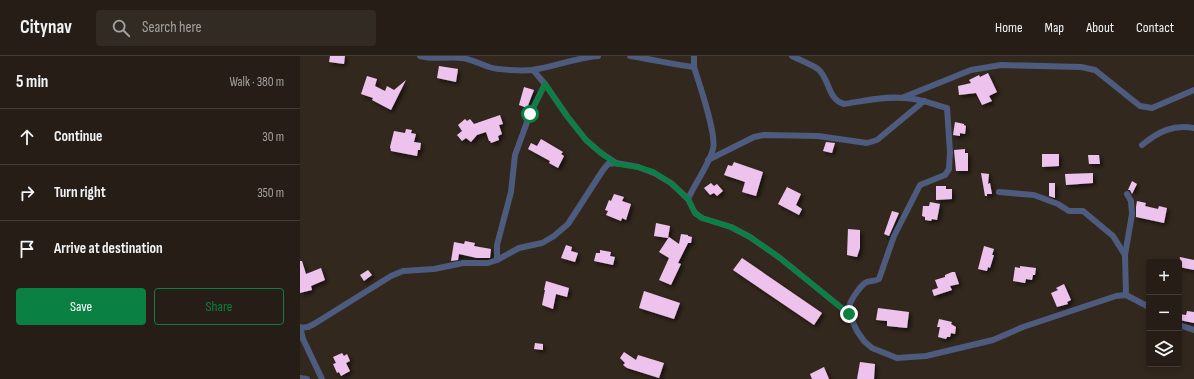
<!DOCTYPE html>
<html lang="en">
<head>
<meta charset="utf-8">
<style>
  body { margin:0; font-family:"Sofia Sans Condensed",sans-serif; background:#322b23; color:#f1f3f6 }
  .controls { position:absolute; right:12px; bottom:12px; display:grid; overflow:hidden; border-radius:4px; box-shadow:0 2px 6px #0003 }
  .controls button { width:36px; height:36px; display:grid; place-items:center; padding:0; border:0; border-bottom:1px solid #423c35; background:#261e16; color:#f1f3f6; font:20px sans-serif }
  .stop { position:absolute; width:12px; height:12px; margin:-9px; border:3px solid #0b8043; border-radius:50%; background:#fff }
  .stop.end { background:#0b8043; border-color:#fff; box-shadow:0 1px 4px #0008 }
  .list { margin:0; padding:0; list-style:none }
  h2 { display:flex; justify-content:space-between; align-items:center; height:52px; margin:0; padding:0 16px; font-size:17px }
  h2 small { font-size:13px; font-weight:400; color:#a4a2a1 }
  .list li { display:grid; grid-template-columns:26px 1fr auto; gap:12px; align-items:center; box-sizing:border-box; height:56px; padding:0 16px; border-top:1px solid #423c35 }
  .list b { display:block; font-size:15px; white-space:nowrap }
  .list em { font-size:13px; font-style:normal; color:#a4a2a1 }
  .actions { display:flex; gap:8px; padding:12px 16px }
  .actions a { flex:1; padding:9px 0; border:1px solid #0b8043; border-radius:4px; text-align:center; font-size:14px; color:#0b8043 }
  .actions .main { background:#0b8043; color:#fff }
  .icon { flex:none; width:22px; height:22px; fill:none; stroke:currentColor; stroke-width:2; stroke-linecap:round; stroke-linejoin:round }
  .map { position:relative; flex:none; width:894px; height:323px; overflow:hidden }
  header { display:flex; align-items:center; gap:24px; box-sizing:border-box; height:56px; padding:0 20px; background:#261e16; border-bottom:1px solid #423c35 }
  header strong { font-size:19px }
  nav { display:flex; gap:22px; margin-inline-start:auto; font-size:14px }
  .search { width:280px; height:36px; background:#322b23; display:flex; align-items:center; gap:10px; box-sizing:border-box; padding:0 14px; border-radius:4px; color:#a4a2a1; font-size:15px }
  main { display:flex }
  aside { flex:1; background:#261e16 }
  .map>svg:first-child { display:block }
  .building { fill:#edc3ee; filter:url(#shadow) }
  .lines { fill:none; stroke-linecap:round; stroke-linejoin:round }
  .minor { stroke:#4c5b7e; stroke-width:6 }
  .route { stroke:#0b8043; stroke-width:5 }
</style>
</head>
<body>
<header>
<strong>Citynav</strong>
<div class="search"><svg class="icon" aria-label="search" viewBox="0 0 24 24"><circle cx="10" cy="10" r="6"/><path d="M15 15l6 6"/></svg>Search here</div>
<nav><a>Home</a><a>Map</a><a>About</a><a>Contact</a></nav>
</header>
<main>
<aside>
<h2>5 min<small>Walk · 380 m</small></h2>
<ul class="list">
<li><svg class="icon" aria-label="ahead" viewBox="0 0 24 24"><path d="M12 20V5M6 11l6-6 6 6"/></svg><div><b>Continue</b></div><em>30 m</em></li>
<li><svg class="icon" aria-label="right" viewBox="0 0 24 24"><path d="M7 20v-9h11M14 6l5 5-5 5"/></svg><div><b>Turn right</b></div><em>350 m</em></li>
<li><svg class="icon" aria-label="arrive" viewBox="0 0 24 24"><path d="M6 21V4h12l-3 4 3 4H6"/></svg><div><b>Arrive at destination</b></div></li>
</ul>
<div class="actions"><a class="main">Save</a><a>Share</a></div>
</aside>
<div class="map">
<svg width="894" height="323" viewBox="0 0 894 323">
  <defs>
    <filter id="shadow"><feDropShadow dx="2.5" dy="2.5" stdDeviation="2" flood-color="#0009"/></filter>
  </defs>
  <rect width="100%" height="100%" fill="#33281d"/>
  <g class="building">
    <polygon points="30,0 45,0 44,8 29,6"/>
    <polygon points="139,10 158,13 156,26 137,22"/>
    <polygon points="688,17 697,36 689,40 692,45 682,49 676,37 659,39 658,30 671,27 669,24 679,19 680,21"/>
    <polygon points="67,20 77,23 75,30 85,35 87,30 94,34 106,24 91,54 72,44 73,42 61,38"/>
    <polygon points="224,31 234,34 227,52 219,49"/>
    <polygon points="200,59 203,68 199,69 202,78 198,80 199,84 191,87 190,85 189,85 186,76 177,79 171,86 166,82 162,85 157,79 162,75 158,69 165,63 167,65 170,63 174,68"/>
    <polygon points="655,66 664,68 664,69 666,70 665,78 660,77 660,80 653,79"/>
    <polygon points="106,73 112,74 111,77 116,78 114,86 121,87 120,94 118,94 117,100 91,95 90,91 94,75 105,77"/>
    <polygon points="241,83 263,96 261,98 264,100 258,112 249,107 250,105 228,93 231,87 237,90"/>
    <polygon points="526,86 535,87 532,97 523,95"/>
    <polygon points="665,93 665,97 668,97 668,115 656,115 654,94"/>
    <polygon points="742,98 759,98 759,110 742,111"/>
    <polygon points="788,99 799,99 800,108 789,108"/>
    <polygon points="434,106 463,116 456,140 442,136 445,126 424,119 428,109 432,110"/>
    <polygon points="681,117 689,118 688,128 690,127 692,138 687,138 687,140 685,140"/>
    <polygon points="793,117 793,127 766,129 765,118"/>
    <polygon points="832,125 837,128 832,138 830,134 828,134"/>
    <polygon points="411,127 414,130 417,128 423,135 417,140 414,137 410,139 404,132"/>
    <polygon points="749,127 755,127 755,142 749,140"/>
    <polygon points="636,130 646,130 646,133 652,133 652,143 636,144"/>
    <polygon points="487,131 501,138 496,149 502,153 499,159 478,148"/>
    <polygon points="314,138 324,141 322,145 331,148 326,164 322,162 321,165 306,159 308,155 305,154 309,144 311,145"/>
    <polygon points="837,145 846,147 845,150 858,153 859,150 867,152 864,167 836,161 836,151"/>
    <polygon points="630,146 640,148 637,164 632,163 631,165 625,164 625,161 622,160 623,150 629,150"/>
    <polygon points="592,155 599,157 589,180 584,178"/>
    <polygon points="356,167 370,170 368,182 354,180"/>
    <polygon points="548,173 560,174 560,192 557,201 547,199"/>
    <polygon points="381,178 388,179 388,180 392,181 391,187 388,187 378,207 381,208 371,229 359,224 369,202 359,196 369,181 379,188"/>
    <polygon points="165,185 175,187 174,190 191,193 190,202 177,202 159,198 158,204 151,205 154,186 164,188"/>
    <polygon points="266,189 272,191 271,195 278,197 275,206 261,202"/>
    <polygon points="684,190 694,193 692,199 694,199 690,212 688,211 687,215 678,213"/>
    <polygon points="300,194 311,196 310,200 315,201 313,209 294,205 296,197 300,197"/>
    <polygon points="880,201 894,204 894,214 879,211"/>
    <polygon points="442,202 522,257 514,269 433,214"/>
    <polygon points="0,205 2,205 6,218 21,212 25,224 11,230 12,234 0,237"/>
    <polygon points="720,210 736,212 735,219 733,219 732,224 726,223 725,227 713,225 715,211 720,212"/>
    <polygon points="68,214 72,219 64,225 60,219"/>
    <polygon points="652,216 655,216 659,228 650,230 652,234 634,240 632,234 638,232 635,224 645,221 645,219"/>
    <polygon points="246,225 269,232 267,241 256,238 253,253 242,249 245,234 244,234"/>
    <polygon points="764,228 771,244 767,246 768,248 757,251 751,237 758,234 756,232"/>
    <polygon points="344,235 380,247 374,263 339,252"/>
    <polygon points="578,252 609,256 607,272 587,270 587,265 576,264"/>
    <polygon points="887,255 894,256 894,267 879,264 879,258 886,259"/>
    <polygon points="639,263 652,266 651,268 656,271 655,278 651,277 650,281 647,281 646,283 638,281 640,271 637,271"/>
    <polygon points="235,287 243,288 243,294 234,293"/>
    <polygon points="324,296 336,304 338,299 364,307 359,322 327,312 323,309 325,307 320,302"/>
    <polygon points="42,297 44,300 47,298 50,305 46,307 50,315 41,320 39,316 37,317 33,308 36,307 33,301"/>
    <polygon points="560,306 575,308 574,323 557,323"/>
    <polygon points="524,311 529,323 512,323 510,318"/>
  </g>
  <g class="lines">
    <g class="minor">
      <path d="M120,0C134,4 148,0 162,2C171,3 180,8 189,11C198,14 221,15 232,14C254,11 275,2 298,0"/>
      <path d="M330,0C352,3 373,9 394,11"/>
      <path d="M492,0C500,4 511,8 518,13C530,23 527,43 544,48C563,45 584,40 604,42C618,42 633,48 647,52L650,96L649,113L645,119L620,129L594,180L579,223C574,226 571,224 567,226C562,227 551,244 550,248C549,251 549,255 549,258"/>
      <polyline points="233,14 245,28 267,60 286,84 301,97 316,107"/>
      <polyline points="604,41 671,14 701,9 781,11 795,14 840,50 852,52 894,34"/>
      <path d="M842,89C858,76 873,68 894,72"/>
      <polyline points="408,104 454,81 464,79 518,80 567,87 577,84 624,45"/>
      <polyline points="699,136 734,139 758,148 769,155 783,155 813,180 825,199"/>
      <path d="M388,143C395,127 409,109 413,93C417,79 399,27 394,11V0"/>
      <polyline points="197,204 197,189 211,136 215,99 230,58 245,28"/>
      <polyline points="826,239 825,199 832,158 831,145 827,138"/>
      <polyline points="879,269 894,274"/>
      <polyline points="0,271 3,283 22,323"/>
      <polyline points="0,272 8,271 14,268 91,220 103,215 134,213 163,207 188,207 197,204 219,192 242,187 254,180 268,168 303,114 308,108 316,107 338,111 354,117 371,127 388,143 395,157 402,162 431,171 450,181 480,202 549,258 557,275 564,285 572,292 597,302 626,300 693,284 723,271 816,240 826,239 849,251"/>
      <polyline points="0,322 7,323"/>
    </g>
  </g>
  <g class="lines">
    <polyline class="route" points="230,58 245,28 267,60 286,84 301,97 316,108 338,111 354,116 371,127 388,143 395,157 402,162 431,171 450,181 480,202 549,258"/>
  </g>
</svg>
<div class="controls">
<button>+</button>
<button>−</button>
<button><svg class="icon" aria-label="layers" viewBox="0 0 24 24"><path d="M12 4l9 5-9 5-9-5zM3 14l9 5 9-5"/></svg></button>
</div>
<div class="stop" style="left:230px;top:58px"></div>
<div class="stop end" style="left:549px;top:258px"></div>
</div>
</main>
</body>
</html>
